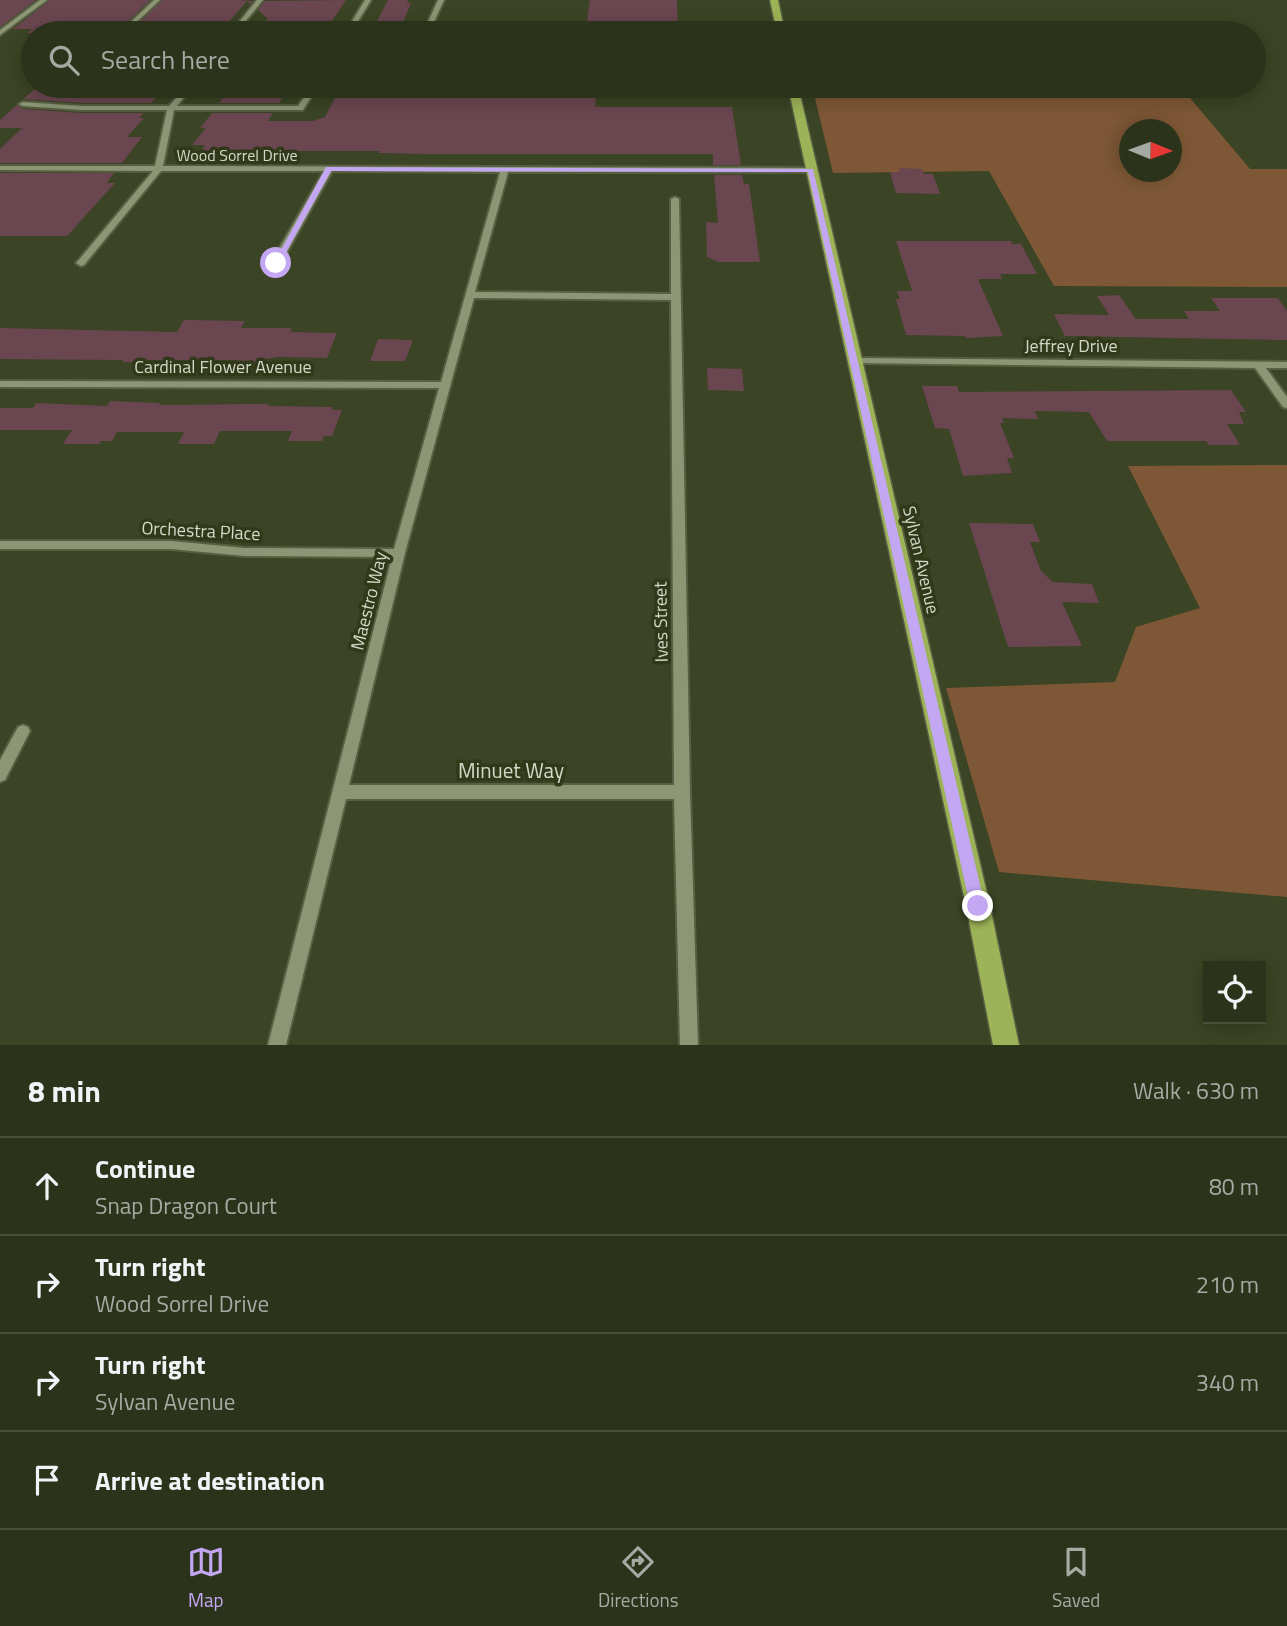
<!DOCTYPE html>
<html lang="en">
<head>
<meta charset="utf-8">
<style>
  body { margin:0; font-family:"Titillium Web",sans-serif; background:#343b24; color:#f1f3f6 }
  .controls { position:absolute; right:21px; bottom:21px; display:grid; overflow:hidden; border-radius:0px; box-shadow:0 4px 18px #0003 }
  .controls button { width:63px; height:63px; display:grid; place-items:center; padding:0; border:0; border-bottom:2px solid #484e3a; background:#2c331b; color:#f1f3f6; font:35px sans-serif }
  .compass { position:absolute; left:1119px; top:119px; width:63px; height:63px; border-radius:50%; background:#2c331b; box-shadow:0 4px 18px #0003; rotate:91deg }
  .stop { position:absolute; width:21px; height:21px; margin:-16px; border:5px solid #c3a7f2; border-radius:50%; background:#fff }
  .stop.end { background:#c3a7f2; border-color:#fff; box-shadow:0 2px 7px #0008 }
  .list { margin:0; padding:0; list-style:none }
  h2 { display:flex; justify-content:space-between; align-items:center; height:91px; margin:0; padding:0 28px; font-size:30px }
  h2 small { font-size:23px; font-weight:400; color:#a6aaa3 }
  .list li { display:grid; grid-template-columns:46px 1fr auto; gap:21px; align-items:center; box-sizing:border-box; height:98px; padding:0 28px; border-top:2px solid #484e3a }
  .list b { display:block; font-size:26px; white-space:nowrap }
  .list p { margin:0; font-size:23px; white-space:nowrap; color:#a6aaa3 }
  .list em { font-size:23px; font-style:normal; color:#a6aaa3 }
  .icon { flex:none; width:38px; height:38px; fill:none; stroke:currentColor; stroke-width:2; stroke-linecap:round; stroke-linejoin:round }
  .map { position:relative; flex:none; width:1287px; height:1045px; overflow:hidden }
  .search { position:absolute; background:#2c331b; box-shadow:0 4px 18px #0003; left:21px; right:21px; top:21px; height:77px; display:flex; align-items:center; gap:18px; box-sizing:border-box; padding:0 24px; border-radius:38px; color:#a6aaa3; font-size:26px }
  .sheet { height:483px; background:#2c331b }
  nav { display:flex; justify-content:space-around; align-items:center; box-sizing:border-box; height:98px; border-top:2px solid #484e3a; background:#2c331b; font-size:19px; color:#a6aaa3 }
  nav a { display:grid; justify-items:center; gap:4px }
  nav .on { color:#c3a7f2 }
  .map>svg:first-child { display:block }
  .green { fill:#7e5836; fill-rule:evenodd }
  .building { fill:#6a4650 }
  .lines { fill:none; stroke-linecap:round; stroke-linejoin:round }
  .minor-casing { stroke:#575e43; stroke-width:4 }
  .major-casing { stroke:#575e43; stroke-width:3 }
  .minor { fill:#8c9674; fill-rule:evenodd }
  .major { fill:#9db357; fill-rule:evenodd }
  .route { fill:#c3a7f2 }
  .labels { text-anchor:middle; stroke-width:7; stroke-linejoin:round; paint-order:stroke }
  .far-street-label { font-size:16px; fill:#d3d9c7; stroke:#31391a }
  .street-label { font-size:18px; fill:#d3d9c7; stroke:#31391a }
  .near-street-label { font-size:21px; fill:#d3d9c7; stroke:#31391a }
</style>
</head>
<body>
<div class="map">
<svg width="1287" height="1045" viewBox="0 0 1287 1045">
  <rect width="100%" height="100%" fill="#3b4424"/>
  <g class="green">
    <polygon points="798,25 1131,28 1135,33 800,33"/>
    <path d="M812,86H1180L1250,169H1287V287L1054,286L989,171L833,173ZM1130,130H1172V172H1130Z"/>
    <polygon points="1287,465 1287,897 999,872 946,688 1115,682 1136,627 1200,608 1128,466"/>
  </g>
  <g class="building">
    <polygon points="0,0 36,0 0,27"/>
    <polygon points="50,0 150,0 116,33 27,33 33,29 13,29"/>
    <polygon points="162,0 238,0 253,1 250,4 247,1 226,25 217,25 207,33 129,33"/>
    <polygon points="346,0 324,33 257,33 268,19 258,10 265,1"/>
    <polygon points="388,0 408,0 407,3 411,3 401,27 395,27 392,33 371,33"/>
    <polygon points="590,0 677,0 678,27 586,28"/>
    <polygon points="39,86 125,86 164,87 151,103 82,103 23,99"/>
    <polygon points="350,86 428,86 424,96 596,96 595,107 732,107 741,165 713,165 713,154 427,154 378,153 379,151 201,151 205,145 192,145 206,128 200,128 212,113 273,113 268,121 313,121 325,117 339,90 348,90"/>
    <polygon points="231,88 289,88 279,103 219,103"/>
    <polygon points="17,105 23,109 82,113 144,113 139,118 144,118 127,137 142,137 122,163 0,163 0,149 22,128 0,128 0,120"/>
    <polygon points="899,168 922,169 924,174 933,174 940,194 896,193 890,172 900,172"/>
    <polygon points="0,173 114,173 107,183 115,183 67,236 0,236"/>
    <polygon points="714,175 742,175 744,184 749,184 760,262 718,262 707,257 706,222 718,223"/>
    <polygon points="896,241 1011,241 1012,244 1021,244 1037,274 1000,274 1002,279 978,279 1003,336 966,338 965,336 906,335 896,299 900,299 897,291 912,291"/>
    <polygon points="1119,295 1136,319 1189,319 1184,311 1220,311 1211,298 1278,298 1287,311 1287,340 1065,336 1054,314 1109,315 1097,296"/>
    <polygon points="184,320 245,321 241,328 292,328 290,332 337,333 327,358 278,357 259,360 258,363 237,363 238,360 145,360 143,362 122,362 124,360 0,359 0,328 177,332"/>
    <polygon points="378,339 413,340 405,361 370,361"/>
    <polygon points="707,368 742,369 744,391 708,390"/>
    <polygon points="922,386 957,386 959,392 1231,390 1246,412 1239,412 1244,424 1227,424 1240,445 1209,445 1206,441 1107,441 1089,412 1035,411 1038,419 1002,418 1004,423 1000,423 1014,458 1007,458 1012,473 963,476 949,429 935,428"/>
    <polygon points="110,401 160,403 159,405 269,404 268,406 333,407 332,410 342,410 332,436 324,436 322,441 288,441 292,431 220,431 214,444 178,444 184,432 117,432 112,441 101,441 99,444 63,444 72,430 0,430 0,408 33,408 36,403 107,406"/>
    <polygon points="969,523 1033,524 1040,542 1030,542 1041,571 1053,582 1092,584 1099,603 1062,602 1082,646 1008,647"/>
  </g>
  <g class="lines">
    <defs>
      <g id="minor">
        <polygon points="40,0 47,0 0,35 0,30"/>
        <polygon points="154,0 160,0 125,33 119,33"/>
        <polygon points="257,0 263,0 236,33 230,33"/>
        <polygon points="365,0 371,0 351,33 345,33"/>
        <polygon points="438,0 444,0 429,33 423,33"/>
        <path d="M187,86H193L177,106H298L312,86H318L303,110H174L163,166L811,168L815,170L811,172H508L475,292L671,294V199L675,197L679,199L690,792L698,1045H680L674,799H346L286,1045H268L392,557L245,556L171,549H0V541H171L245,548L394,549L439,388L0,387V381L441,382L500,172L332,171L281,263L276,266L271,263L324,171H161L84,265L81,266L76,263L78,261L153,171L0,170V166H155L167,110H82L23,106L19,104L23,102L82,106H169ZM474,298L671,300L674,785H349L405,553Z"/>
        <polygon points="855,358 1287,362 1287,368 1266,368 1287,397 1287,408 1283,407 1255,368 851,363 851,359"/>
        <polygon points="23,725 28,727 30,731 5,780 0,782 0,760 18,727"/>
      </g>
      <g id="major">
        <polygon points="770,0 778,0 785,33 777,33"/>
        <polygon points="788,86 798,86 990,906 1019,1045 993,1045 966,906"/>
      </g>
    </defs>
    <use href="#minor" class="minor-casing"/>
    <use href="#major" class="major-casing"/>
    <use href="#minor" class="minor"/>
    <use href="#major" class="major"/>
  </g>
  <polygon class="route" points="326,167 813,169 985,906 983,911 978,914 972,911 970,906 808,172 331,171 280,263 273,265"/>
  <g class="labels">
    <g class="far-street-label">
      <text x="237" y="161">Wood Sorrel Drive</text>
    </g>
    <g class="street-label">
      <text x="1071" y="352">Jeffrey Drive</text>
      <text x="223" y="373">Cardinal Flower Avenue</text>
      <text transform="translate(201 531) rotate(3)" y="6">Orchestra Place</text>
      <text transform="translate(921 560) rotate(77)" y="6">Sylvan Avenue</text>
      <text transform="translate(369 601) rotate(-76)" y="6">Maestro Way</text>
      <text transform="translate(661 622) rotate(-91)" y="6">Ives Street</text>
    </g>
    <g class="near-street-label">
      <text x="511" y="778">Minuet Way</text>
    </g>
  </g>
</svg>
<div class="controls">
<button><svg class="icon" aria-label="locate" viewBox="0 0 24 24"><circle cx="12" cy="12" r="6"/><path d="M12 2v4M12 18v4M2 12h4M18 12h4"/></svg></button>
</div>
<svg class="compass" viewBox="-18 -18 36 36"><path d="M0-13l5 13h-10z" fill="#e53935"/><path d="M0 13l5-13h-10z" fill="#a6aaa3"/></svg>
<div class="stop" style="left:276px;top:263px"></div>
<div class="stop end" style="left:978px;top:906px"></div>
<div class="search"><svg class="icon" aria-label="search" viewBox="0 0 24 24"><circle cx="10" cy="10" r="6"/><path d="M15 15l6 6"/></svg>Search here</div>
</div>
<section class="sheet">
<h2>8 min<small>Walk · 630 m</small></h2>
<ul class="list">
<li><svg class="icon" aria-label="ahead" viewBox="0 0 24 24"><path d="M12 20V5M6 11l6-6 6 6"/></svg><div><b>Continue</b><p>Snap Dragon Court</p></div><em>80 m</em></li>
<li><svg class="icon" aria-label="right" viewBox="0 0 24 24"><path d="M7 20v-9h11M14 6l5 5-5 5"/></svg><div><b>Turn right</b><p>Wood Sorrel Drive</p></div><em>210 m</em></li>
<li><svg class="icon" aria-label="right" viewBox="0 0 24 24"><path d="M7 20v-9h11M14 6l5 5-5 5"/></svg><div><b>Turn right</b><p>Sylvan Avenue</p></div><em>340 m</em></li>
<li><svg class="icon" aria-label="arrive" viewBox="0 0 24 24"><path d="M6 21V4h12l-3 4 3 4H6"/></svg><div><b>Arrive at destination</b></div></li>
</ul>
</section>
<nav>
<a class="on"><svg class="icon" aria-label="map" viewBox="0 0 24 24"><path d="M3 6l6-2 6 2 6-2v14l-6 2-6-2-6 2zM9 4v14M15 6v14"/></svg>Map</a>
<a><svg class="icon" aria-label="directions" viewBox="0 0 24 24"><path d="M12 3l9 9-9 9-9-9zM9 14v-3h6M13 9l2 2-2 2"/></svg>Directions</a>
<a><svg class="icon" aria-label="saved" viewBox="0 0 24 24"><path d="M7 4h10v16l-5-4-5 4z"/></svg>Saved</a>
</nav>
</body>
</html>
